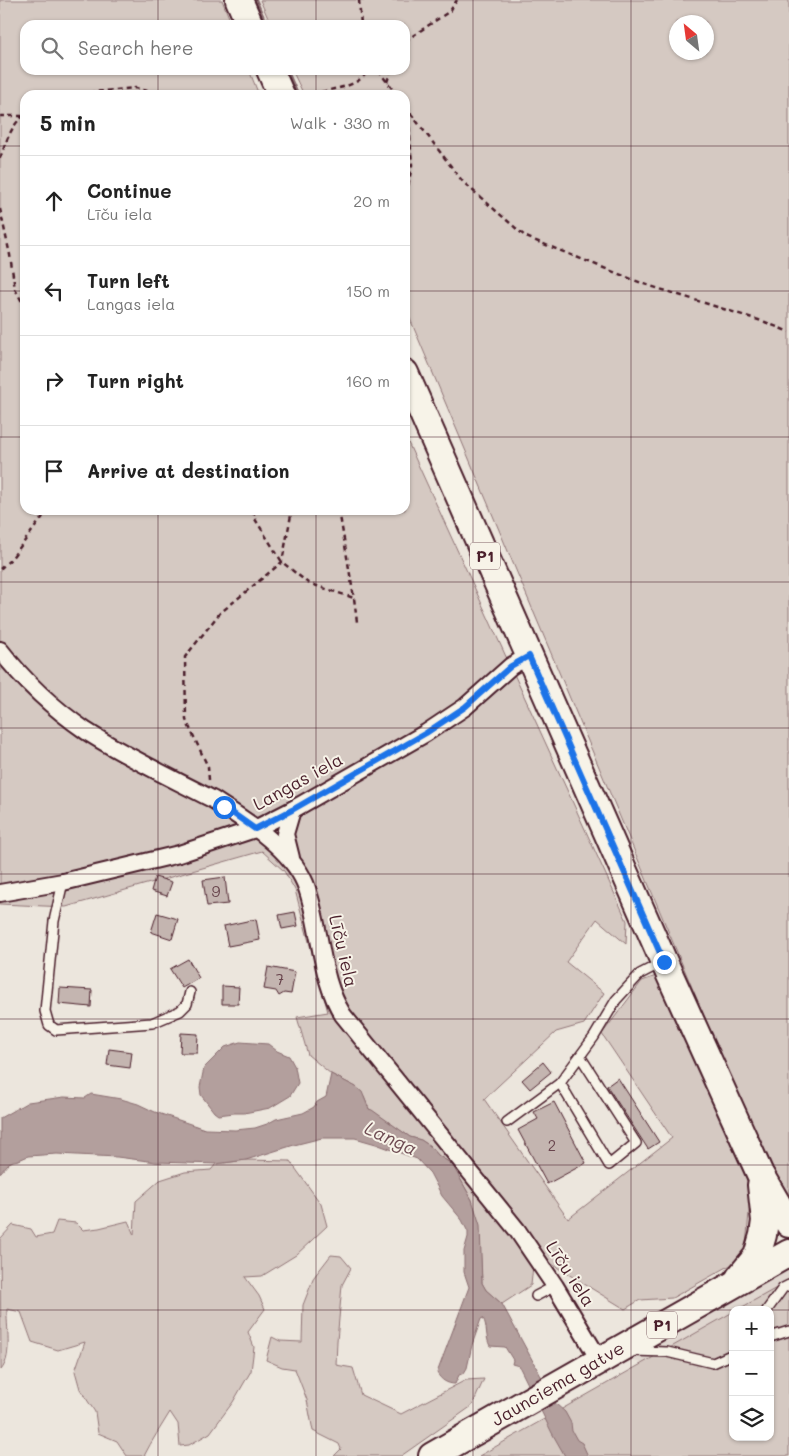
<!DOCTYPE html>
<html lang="en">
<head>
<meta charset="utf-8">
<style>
  body { margin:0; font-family:Mali,sans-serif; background:#f2f2f2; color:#222 }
  .controls { position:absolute; right:15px; bottom:15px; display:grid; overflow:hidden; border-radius:10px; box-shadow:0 1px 4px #0004 }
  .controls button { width:45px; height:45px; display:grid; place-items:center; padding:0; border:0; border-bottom:1px solid #e0e0e0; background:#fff; color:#222; font:25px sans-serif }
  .compass { position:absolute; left:669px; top:15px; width:45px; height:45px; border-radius:50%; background:#fff; box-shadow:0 1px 4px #0004; rotate:331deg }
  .stop { position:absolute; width:15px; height:15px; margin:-11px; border:4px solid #1a73e8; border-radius:50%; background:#fff }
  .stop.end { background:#1a73e8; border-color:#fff; box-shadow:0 1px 5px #0008 }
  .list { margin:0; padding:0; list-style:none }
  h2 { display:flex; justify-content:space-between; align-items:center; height:65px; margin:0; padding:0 20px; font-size:21px }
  h2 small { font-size:16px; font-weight:400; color:#767676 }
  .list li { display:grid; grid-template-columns:32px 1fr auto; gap:15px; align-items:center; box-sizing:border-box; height:90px; padding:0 20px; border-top:1px solid #e0e0e0 }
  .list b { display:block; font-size:19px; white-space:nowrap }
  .list p { margin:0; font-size:16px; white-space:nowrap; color:#767676 }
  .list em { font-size:16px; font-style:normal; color:#767676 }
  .icon { flex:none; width:28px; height:28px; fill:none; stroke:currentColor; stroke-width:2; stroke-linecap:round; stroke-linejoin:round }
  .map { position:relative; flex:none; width:789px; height:1456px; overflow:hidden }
  .search { position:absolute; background:#fff; box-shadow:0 1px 4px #0004; left:20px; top:20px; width:390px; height:55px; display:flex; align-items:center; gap:12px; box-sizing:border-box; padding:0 18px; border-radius:15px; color:#767676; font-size:19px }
  .panel { position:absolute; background:#fff; box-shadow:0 1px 4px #0004; left:20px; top:90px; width:390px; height:425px; border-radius:15px }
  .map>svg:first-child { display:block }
  .built { fill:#e0d7d0 }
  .green { fill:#d5c9c2; stroke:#907476; fill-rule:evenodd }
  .water { fill:#b39f9d; stroke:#896c6f }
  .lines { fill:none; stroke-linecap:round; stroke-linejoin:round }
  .stream { stroke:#896c6f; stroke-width:4.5 }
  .building { fill:#c4b5b0; stroke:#4a1f2b }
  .lane-casing { stroke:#4a1f2b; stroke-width:12 }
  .street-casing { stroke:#4a1f2b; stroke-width:20 }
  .primary-casing { stroke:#4a1f2b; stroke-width:30 }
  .path { stroke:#4a1f2b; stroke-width:2.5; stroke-dasharray:5 4; stroke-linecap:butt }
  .lane { stroke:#f7f3e8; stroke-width:9 }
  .street { stroke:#f7f3e8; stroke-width:16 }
  .primary { stroke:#f7f3e8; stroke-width:26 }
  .route { stroke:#1a73e8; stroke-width:6 }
  .grid { fill:none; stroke:#4a1f2b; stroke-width:1; stroke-opacity:0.55 }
  .labels { text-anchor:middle; stroke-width:4; stroke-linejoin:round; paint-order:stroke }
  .number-label { font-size:15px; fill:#68444c }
  .shield { fill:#f7f3e8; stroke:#7e5f64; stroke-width:1 }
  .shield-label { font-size:16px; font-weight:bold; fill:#4a1f2b }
  .street-label { font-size:18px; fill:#4a1f2b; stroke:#f7f3e8 }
  .water-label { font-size:19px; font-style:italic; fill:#6f4c53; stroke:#f7f3e8 }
</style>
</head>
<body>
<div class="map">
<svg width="789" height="1456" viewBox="0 0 789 1456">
  <rect width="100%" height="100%" fill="#ece6dd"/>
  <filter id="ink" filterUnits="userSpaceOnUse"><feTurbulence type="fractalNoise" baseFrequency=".02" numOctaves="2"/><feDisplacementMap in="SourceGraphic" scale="10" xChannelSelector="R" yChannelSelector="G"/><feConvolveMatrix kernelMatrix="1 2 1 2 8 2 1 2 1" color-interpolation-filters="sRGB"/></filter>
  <g filter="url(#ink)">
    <polygon class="built" points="789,1270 789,1351 770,1310 733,1310 733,1383 723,1388 631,1360"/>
    <g class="green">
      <polygon points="0,0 222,0 232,25 25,25 25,70 249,70 259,95 25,95 25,510 405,510 405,436 627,921 626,944 597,919 566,962 604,993 584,1024 556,1032 484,1099 568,1219 672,1138 602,1034 642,981 659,975 752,1179 745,1257 672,1298 640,1300 625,1309 550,1263 533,1266 531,1285 502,1304 486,1290 482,1283 479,1225 472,1200 452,1164 439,1156 430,1146 421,1140 410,1137 372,1111 369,1109 364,1097 356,1087 331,1074 308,1055 297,1017 328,1012 295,890 284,871 262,851 66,907 0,904"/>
      <path d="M260,0H789V1199L777,1189L405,307V95H304L292,70H405V25H271ZM676,22H706V52H676Z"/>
      <path d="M246,1160L290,1161L321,1204L327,1226L296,1255L262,1276L245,1277L259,1296L265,1309L248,1332L254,1347L251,1371L233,1402L210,1433L189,1445L180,1446L178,1424L170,1412C161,1427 152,1440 144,1456H127L117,1441L98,1433L95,1412L80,1389L75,1371L85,1342L58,1350L32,1342L21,1312L7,1309C6,1326 13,1356 1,1370L0,1239L13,1225L31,1229L36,1237L52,1234L57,1221L76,1223L83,1230L99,1228L128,1221L134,1235L136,1201L160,1180L185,1172L211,1170L216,1164Z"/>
      <polygon points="331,1255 341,1256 351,1268 342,1285 337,1341 336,1365 353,1368 361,1395 401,1414 466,1380 484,1379 472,1406 401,1456 334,1456 341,1449 339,1444 313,1431 307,1400 295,1369 282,1367 266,1360 272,1337 280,1341 302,1342 303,1305 314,1277"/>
      <polygon points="789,1281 789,1456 479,1456 733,1312 733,1437 770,1437 770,1310 737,1310"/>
    </g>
    <g class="water">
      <polygon points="240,1042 268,1044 277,1051 289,1056 295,1067 298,1083 290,1096 270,1108 244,1113 234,1113 218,1115 214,1112 201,1095 200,1087 204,1068 225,1047"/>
      <path d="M331,1074L356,1087L362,1092L369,1109L372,1110L410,1137L421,1140L430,1146L439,1156L452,1164L472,1200L480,1225L482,1283L486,1290L502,1304L556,1404L565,1412L571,1423L572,1431L577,1440L582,1443L588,1456H565L552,1433L519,1366L512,1364L513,1360L505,1347L490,1346C485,1337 488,1327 483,1318L481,1319L472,1345L467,1368L464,1373L459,1375L455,1384C447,1384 441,1380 437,1373L469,1287L464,1272V1251L468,1237V1232L462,1220L442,1196L430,1173L417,1159L376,1144L355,1138H322L294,1145L246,1160L216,1164L156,1162L117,1157L57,1154L28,1156L19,1160L13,1161L9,1163L0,1173V1118L28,1102L64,1097L85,1098L91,1094L121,1099L138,1104L155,1112L205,1129L235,1130L255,1128L267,1124L276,1119L303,1113L314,1107L317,1102L326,1097Z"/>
    </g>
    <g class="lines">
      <g class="stream">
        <polyline points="255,0 266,25"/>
        <polyline points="286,70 297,95"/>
      </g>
    </g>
    <g class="building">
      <polygon points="155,877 172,882 167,896 151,891"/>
      <polygon points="225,877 228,904 207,906 203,880"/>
      <polygon points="295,912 298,926 282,929 279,915"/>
      <polygon points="157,913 178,919 172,939 151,932"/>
      <polygon points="256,919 260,940 228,946 224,926"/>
      <polygon points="188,959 199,978 182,988 170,969"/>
      <polygon points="268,967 295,972 291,994 284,993 279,996 276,991 264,989"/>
      <polygon points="222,986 239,987 238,1004 222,1004"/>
      <polygon points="60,988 92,990 91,1007 59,1004"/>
      <polygon points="181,1033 198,1034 197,1053 180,1053"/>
      <polygon points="109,1049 132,1052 130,1068 107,1065"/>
      <polygon points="543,1062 551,1072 530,1089 522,1080"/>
      <polygon points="618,1078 659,1142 648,1149 607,1086"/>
      <polygon points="554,1102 586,1163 547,1184 518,1130 538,1119 534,1112"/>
    </g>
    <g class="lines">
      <defs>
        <g id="lane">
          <polyline points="63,882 54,921 45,1011 49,1025 56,1030 152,1023 180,1011 187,1004 190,992"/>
          <polyline points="580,1056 636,1143 609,1165 560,1083 594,1037 616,1000 640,974 661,963"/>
          <polyline points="507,1122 560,1083"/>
          <polyline points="536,1296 555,1286"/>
          <polyline points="767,1310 783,1288 789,1285"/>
          <polyline points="770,1337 789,1331"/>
          <polyline points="632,1351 667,1352 713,1363 733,1354"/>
        </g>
        <g id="street">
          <path d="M0,650C24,681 54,709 86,731C126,757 170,777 212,799C243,819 290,847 305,883C312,900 315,920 319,939C324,966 328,991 343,1015L517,1230L555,1286L600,1361"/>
          <polyline points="291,858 285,834 292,810"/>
          <polyline points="0,893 63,882 179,854 255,829 292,810 426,733 465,707 511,666 529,656"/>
        </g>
        <g id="primary">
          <polyline points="239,0 250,25"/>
          <polyline points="270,70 281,95"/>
          <polyline points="405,373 664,962 760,1174 789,1224"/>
          <polyline points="739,1278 757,1256 763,1235 765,1221 761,1185"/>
          <polyline points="432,1456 789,1253"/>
        </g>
      </defs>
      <use href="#lane" class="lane-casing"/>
      <use href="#street" class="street-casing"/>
      <use href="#primary" class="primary-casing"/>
      <g class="path">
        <polyline points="359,0 361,25"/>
        <polyline points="405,41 450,11 457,0"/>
        <polyline points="378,70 397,95"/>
        <polyline points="387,82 391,70"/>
        <polyline points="62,95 136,88 163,95"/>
        <path d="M313,95C330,87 357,90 368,70"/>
        <polyline points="405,106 463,182 526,237 644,284 765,322 789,332"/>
        <polyline points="0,116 22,116"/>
        <path d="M0,158C6,143 11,124 25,115"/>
        <polyline points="405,203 412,165 408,110"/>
        <polyline points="0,209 10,255 15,289 25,307"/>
        <polyline points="253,510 255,519 282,562 308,583 354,598"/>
        <polyline points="339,510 354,598 357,622"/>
        <polyline points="0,569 11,559 48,510"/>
        <polyline points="209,780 208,767 186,720 185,657 219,614 282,562 292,510"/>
      </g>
      <use href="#lane" class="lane"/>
      <use href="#street" class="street"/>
      <use href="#primary" class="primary"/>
    </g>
  </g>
  <g class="lines" filter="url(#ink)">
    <polyline class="route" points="224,807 255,829 292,810 426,733 465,707 511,666 529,656 664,962"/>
  </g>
  <path class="grid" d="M158,0V25M316,0V25M473,0V1456M631,0V1456M158,70V95M316,70V95M0,146H25M405,146H789M0,291H25M405,291H789M0,437H25M405,437H789M158,510V1456M316,510V1456M0,582H789M0,728H789M0,874H789M0,1019H789M0,1165H789M0,1310H733M770,1310H789"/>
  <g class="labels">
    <g class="number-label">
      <text x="216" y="897">9</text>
      <text x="280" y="985">7</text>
      <text x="552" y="1151">2</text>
    </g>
    <g class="shield">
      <rect x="470" y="542.5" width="30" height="27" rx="4"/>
      <rect x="647" y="1311.5" width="30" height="27" rx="4"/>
    </g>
    <g class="shield-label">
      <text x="485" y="562">P1</text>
      <text x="662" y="1331">P1</text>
    </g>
    <g class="street-label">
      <text transform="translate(298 782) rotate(-29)" y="6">Langas iela</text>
      <text transform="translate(343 951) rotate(77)" y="6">Līču iela</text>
      <text transform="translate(570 1274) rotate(57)" y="6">Līču iela</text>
      <text transform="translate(558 1384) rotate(-30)" y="6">Jaunciema gatve</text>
    </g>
    <g class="water-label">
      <text transform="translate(391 1138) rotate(25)" y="7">Langa</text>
    </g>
  </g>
</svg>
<div class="controls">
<button>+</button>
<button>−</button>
<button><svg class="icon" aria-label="layers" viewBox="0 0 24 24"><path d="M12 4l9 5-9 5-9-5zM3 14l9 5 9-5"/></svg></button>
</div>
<svg class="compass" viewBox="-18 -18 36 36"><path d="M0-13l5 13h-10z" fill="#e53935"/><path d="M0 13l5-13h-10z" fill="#767676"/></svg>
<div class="stop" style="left:224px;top:807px"></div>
<div class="stop end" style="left:664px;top:962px"></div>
<div class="search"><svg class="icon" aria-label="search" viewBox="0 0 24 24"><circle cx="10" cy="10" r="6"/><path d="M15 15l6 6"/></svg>Search here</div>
<section class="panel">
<h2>5 min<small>Walk · 330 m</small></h2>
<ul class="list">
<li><svg class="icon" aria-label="ahead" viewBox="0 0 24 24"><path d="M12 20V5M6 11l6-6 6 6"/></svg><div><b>Continue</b><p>Līču iela</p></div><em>20 m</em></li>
<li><svg class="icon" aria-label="left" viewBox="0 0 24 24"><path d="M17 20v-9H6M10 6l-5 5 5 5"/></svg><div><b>Turn left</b><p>Langas iela</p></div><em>150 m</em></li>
<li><svg class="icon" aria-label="right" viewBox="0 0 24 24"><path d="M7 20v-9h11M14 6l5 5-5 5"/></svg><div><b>Turn right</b></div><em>160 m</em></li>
<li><svg class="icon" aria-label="arrive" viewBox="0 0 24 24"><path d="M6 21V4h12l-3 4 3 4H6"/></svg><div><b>Arrive at destination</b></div></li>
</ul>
</section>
</div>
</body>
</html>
